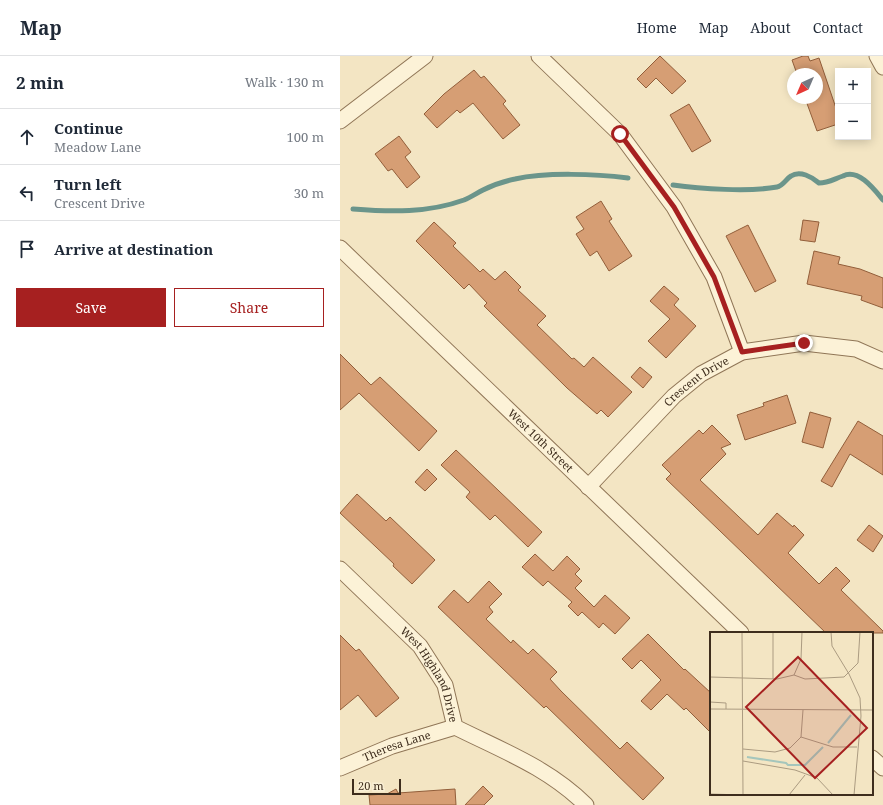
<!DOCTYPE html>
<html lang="en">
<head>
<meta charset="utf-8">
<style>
  body { margin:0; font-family:"Noto Serif",serif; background:#f2f2f3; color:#1f2937 }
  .controls { position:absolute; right:12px; top:12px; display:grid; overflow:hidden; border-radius:0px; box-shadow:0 2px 10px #0003 }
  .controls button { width:36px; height:36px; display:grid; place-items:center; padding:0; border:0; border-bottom:1px solid #e0e1e3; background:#fff; color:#1f2937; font:20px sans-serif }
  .compass { position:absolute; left:447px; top:12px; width:36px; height:36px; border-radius:50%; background:#fff; box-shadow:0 2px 10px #0003; rotate:224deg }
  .scale { position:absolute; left:12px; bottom:10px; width:49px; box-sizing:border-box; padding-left:4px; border:2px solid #3e2d1d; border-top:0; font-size:11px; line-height:14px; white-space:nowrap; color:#3e2d1d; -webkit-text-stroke:3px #f9efd4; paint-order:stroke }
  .stop { position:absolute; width:12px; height:12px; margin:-9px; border:3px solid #a62020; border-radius:50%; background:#fff }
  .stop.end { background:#a62020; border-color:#fff; box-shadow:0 1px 4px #0008 }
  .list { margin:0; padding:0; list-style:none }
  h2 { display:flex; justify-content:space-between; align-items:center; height:52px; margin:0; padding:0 16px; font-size:17px }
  h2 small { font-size:13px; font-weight:400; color:#747a83 }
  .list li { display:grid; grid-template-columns:26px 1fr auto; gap:12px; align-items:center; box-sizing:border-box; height:56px; padding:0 16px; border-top:1px solid #e0e1e3 }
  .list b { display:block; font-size:15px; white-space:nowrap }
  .list p { margin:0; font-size:13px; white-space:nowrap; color:#747a83 }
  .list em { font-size:13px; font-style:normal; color:#747a83 }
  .actions { display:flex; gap:8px; padding:12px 16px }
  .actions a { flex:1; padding:9px 0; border:1px solid #a62020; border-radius:0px; text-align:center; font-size:14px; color:#a62020 }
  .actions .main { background:#a62020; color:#fff }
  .icon { flex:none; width:22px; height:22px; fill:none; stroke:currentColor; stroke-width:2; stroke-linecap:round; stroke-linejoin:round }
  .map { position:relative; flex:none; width:543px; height:749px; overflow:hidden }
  header { display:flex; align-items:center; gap:24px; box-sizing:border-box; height:56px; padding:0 20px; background:#fff; border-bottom:1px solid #e0e1e3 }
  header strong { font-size:19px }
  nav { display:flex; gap:22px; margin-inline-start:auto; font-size:14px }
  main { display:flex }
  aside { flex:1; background:#fff }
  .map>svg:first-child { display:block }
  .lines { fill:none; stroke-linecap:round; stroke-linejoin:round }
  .stream { stroke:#6b958b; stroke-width:5 }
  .building { fill:#d69e74; stroke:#925e3a }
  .minor-casing { stroke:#907657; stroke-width:17 }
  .minor { stroke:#fcf2d7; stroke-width:15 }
  .route { stroke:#a62020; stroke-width:5 }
  .labels { text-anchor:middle; stroke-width:3; stroke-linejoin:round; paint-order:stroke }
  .street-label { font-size:11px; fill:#3e2d1d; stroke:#f9efd4 }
  .inset-river { fill:none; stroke:#a5c6bc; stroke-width:2 }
  .inset-road { fill:none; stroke:#ab9b81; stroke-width:1 }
  .view { fill:#a62020; fill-opacity:0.15; stroke:#a62020; stroke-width:2 }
  .inset-edge { fill:none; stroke:#3e2d1d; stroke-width:2 }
</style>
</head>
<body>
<header>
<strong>Map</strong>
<nav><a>Home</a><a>Map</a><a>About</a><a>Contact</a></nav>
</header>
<main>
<aside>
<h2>2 min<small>Walk · 130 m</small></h2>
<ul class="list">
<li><svg class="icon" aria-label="ahead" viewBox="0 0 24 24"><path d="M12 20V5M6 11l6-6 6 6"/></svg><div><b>Continue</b><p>Meadow Lane</p></div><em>100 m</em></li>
<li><svg class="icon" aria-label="left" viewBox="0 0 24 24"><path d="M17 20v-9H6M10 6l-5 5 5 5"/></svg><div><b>Turn left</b><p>Crescent Drive</p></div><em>30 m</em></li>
<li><svg class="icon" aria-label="arrive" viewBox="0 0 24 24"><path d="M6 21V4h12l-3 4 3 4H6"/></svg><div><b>Arrive at destination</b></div></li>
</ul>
<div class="actions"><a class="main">Save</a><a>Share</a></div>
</aside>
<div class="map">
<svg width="543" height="749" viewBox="0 0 543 749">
  <rect width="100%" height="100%" fill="#f3e5c3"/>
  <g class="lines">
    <g class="stream">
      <path d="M333,129C360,133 410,136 437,131C443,130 446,123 451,120C460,114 472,121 479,127C488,127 494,123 503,120C518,112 534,133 543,144"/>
      <path d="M13,153C51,156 88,157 124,144C131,141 137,137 143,134C153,129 165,125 175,123C206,116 256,118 288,122"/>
    </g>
  </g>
  <g class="building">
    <polygon points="320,0 346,25 332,38 316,22 306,32 297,23"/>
    <polygon points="463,0 468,0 470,5 479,2 498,58 498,68 477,75 465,42 477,42 477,18 457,18 452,4"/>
    <polygon points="134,14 141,22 144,20 166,45 163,48 180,69 163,83 133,47 120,57 117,54 97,72 84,58 104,38"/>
    <polygon points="349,48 371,85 352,96 330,59"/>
    <polygon points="59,80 71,96 65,101 80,121 67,132 52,113 48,115 35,98"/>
    <polygon points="261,145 272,163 269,165 292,200 269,215 257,195 250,200 236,178 244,173 236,161"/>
    <polygon points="463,164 479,166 475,186 460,184"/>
    <polygon points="94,166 116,187 113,190 140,216 143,213 155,224 165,215 181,231 178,234 206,260 197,269 232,303 234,302 244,311 253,301 292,336 268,361 261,354 257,358 227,332 144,250 147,247 129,228 124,233 76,185"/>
    <polygon points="408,169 436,225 415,236 386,180"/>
    <polygon points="474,195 500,201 498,208 520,213 543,222 543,252 521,244 522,240 467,228"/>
    <polygon points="324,230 339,243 334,249 356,270 326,302 308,285 330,263 310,245"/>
    <polygon points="0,298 31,329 40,321 97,375 79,395 19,337 0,354"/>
    <polygon points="300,311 312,321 303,332 291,321"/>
    <polygon points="447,339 456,367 405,384 397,359 424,350 423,347"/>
    <polygon points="470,356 491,362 483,392 462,386"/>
    <polygon points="518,365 543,380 543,419 510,398 492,431 481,425"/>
    <polygon points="372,369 391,388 381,392 386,398 360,424 418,479 437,457 453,471 454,469 464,479 448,497 479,528 496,511 510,525 501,534 543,575 543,577 486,577 326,423 331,418 322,409 359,374 363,378"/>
    <polygon points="116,394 202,476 188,491 155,459 150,464 126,441 130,436 101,409"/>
    <polygon points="87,413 97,423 85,435 75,426"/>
    <polygon points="17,438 46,465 50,461 95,504 72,528 53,510 54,508 0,457"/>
    <polygon points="529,469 543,480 533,496 517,484"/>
    <polygon points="195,498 213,515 227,500 240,513 235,518 242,525 235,532 254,551 265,539 290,562 275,578 263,567 259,572 242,556 238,560 228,550 232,546 208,525 203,530 182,511"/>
    <polygon points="149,525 162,538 149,551 153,556 146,563 171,587 173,584 188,598 193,593 217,616 210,623 221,635 280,693 287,686 324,722 303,744 206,650 204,652 98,551 114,534 128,547"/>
    <polygon points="308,578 344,614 345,613 371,637 371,677 346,652 344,654 327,638 311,654 301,645 321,624 301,604 292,613 282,603"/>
    <polygon points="0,579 16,595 19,593 59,642 36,661 18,639 0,654"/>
    <polygon points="143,730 153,740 144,749 125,749"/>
    <polygon points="56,733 58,737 115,733 116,749 30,749 29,739 47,738"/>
  </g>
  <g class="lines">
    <defs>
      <g id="minor">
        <polyline points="199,0 280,78 334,151 374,221 402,296"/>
        <polyline points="537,0 543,11"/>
        <polyline points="0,65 85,0"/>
        <path id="s1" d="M0,192L401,577"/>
        <path id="s2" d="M248,431L334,340L361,318L402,296L464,287L516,293L543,305"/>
        <path id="s3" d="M0,513L80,590L105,629L115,671C163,695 207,711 246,749"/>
        <polyline points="532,702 543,712"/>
        <path id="s4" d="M0,712L52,690L115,671"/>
      </g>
    </defs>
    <use href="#minor" class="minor-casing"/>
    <use href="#minor" class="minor"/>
  </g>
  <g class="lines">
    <polyline class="route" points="280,78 334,151 374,221 402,296 464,287"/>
  </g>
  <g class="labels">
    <g class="street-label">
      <text dy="4" stroke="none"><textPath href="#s2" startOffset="152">Crescent Drive</textPath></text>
      <text dy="4" stroke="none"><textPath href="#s1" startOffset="278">West 10th Street</textPath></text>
      <text dy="4" stroke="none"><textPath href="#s3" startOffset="141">West Highland Drive</textPath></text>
      <text dy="4" stroke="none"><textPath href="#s4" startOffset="61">Theresa Lane</textPath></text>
    </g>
  </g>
  <g transform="translate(370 576)">
    <rect width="163" height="163" fill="#f3e5c3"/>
    <path class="inset-river" d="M118,111L141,83M37,125L76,131L78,133H95L113,115"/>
    <path class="inset-road" d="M32,0L33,163M63,0V47M121,0L122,14L139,42L150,66L151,84L144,163M84,43L91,27L92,0M0,45L67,47L84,43L95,47L134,45L148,31L150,0M0,60V77M0,70L16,71V77M0,77L163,78M91,105L123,115H147M33,117L65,120L80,116L91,105L93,78M33,129L85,138L107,146L123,163M0,162L33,163M79,163L95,143"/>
    <path class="view" d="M88,25L157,96L105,146L36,75Z"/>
    <rect width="163" height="163" class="inset-edge"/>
  </g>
</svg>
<div class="controls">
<button>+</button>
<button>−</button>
</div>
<svg class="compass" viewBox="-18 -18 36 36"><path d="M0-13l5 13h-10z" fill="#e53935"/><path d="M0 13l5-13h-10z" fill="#747a83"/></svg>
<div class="scale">20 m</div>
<div class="stop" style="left:280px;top:78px"></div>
<div class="stop end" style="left:464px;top:287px"></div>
</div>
</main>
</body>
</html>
